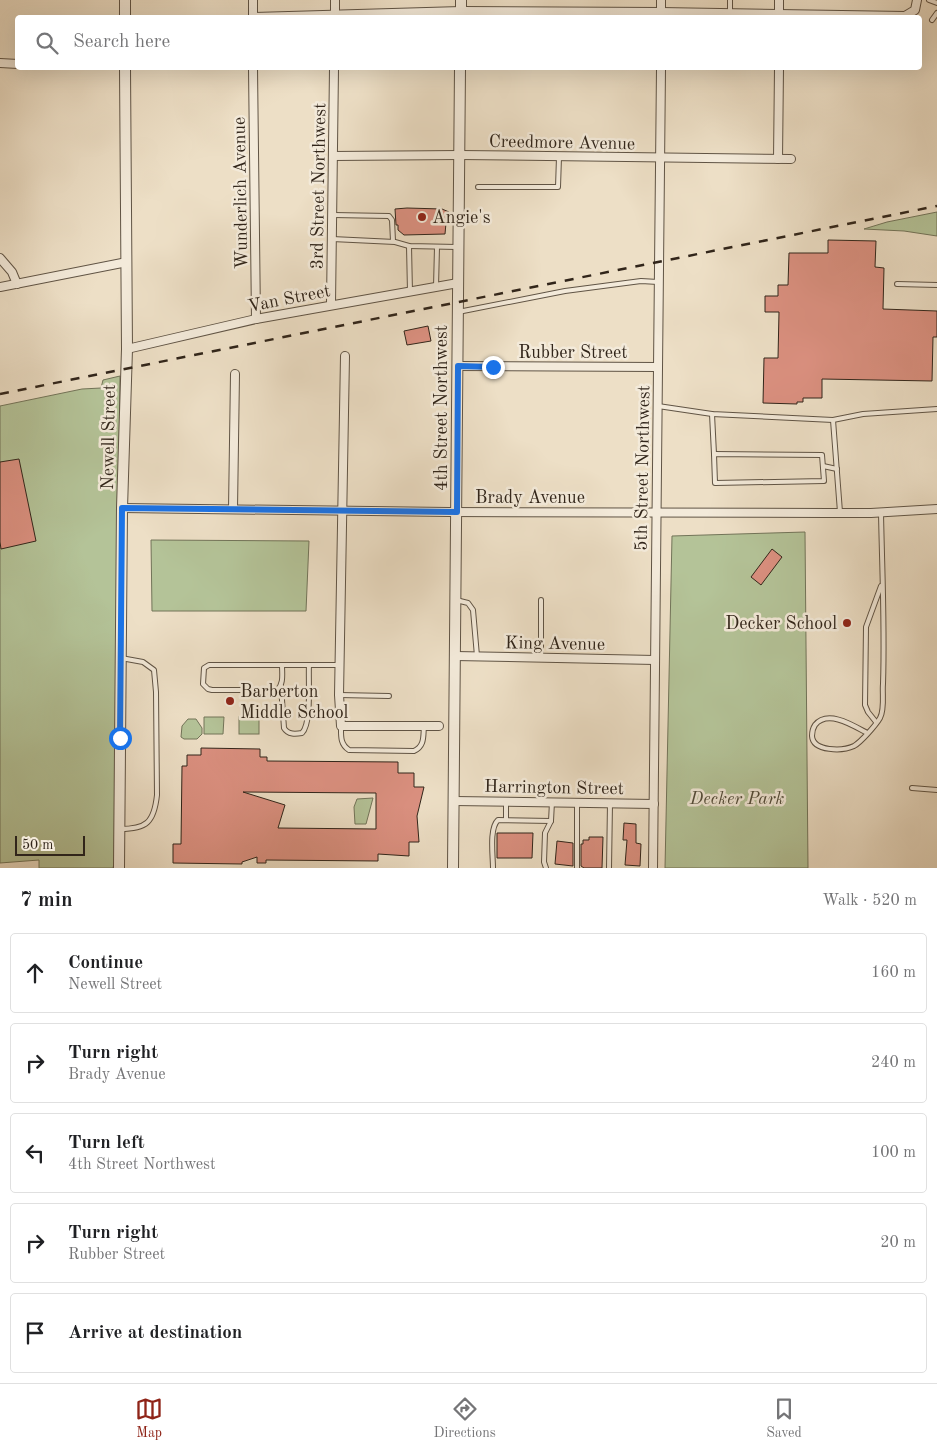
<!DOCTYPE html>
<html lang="en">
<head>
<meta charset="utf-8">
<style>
  body { margin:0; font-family:"Old Standard TT",serif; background:#f2f2f2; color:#202124 }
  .scale { position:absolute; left:15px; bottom:12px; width:70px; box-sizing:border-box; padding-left:5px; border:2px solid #31251a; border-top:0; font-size:14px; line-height:18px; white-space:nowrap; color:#31251a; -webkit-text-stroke:4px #f3eada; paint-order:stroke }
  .stop { position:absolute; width:15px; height:15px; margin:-11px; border:4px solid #1a73e8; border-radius:50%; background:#fff }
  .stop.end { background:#1a73e8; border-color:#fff; box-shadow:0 1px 5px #0008 }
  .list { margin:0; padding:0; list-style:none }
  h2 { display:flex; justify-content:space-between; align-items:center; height:65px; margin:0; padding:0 20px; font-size:21px }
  h2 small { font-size:16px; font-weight:400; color:#757577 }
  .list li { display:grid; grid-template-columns:32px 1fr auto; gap:15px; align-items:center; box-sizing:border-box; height:80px; margin:0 10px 10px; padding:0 10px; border:1px solid #e0e0e0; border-radius:5px }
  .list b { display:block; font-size:19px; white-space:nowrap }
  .list p { margin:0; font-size:16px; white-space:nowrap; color:#757577 }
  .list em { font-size:16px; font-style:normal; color:#757577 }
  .icon { flex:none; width:28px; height:28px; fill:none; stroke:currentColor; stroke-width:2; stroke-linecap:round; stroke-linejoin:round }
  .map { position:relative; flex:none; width:937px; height:868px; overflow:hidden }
  .search { position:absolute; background:#fff; box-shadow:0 5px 20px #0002; left:15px; right:15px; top:15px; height:55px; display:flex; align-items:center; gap:12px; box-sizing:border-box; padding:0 18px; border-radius:5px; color:#757577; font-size:19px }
  .sheet { height:515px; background:#fff }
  nav { display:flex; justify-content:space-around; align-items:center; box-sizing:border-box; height:70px; border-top:1px solid #e0e0e0; background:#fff; font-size:14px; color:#757577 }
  nav a { display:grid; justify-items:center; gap:2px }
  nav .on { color:#8f2418 }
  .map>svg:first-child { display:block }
  .green { fill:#b4c398; stroke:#727459 }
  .building { fill:#db9080; stroke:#31251a; fill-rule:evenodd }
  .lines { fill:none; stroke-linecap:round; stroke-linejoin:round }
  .service-casing { stroke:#605445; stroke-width:6 }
  .minor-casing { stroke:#605445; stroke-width:10 }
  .tertiary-casing { stroke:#605445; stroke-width:12 }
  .service { stroke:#f3eada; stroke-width:4 }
  .minor { stroke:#f3eada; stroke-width:8 }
  .tertiary { stroke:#f3eada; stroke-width:10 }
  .rail { stroke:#31251a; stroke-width:2.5; stroke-dasharray:9 9; stroke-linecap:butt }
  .route { stroke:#1a73e8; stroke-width:6 }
  .poi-dot { fill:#8f2418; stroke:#f3eada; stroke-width:2 }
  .labels { text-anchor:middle; stroke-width:5; stroke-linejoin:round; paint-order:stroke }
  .street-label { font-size:18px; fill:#31251a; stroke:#f3eada }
  .poi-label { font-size:18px; fill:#31251a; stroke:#f3eada; text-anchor:start }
  .park-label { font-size:18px; font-style:italic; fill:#524c3a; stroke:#f3eada }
</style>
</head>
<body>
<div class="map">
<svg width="937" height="868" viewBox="0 0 937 868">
  <rect width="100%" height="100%" fill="#eddfc6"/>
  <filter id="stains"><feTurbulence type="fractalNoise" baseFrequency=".004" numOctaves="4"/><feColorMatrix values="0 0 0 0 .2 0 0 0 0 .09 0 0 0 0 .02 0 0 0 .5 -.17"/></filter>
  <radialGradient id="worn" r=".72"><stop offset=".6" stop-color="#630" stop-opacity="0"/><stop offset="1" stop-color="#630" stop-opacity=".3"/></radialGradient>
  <g class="green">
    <polygon points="937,212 937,236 904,231 864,229 887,222"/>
    <polygon points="120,376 115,859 113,868 39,868 39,860 0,863 0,406 82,389 101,388 103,380"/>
    <polygon points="805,532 808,868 665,868 672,536"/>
    <polygon points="151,540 309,541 306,611 152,611"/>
    <polygon points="204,717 224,717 223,734 204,734"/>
    <rect x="239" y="717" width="20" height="17"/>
    <polygon points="188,719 196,719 202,728 202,734 197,739 184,739 181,737 182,726"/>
    <polygon points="373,798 366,824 355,824 354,807 357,799"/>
  </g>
  <g class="building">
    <polygon points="407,208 442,209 449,212 449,223 446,223 445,234 404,235 398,230 398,225 396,225 395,209"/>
    <polygon points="828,240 876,241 875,267 884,268 883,309 937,311 937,337 933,337 932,381 822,379 822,398 803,398 803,402 797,402 797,404 763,403 764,358 778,358 779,312 765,312 765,296 778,296 778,285 788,285 789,253 828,253"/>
    <polygon points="428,326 431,341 407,345 404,331"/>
    <polygon points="19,459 36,541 1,549 0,542 0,462"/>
    <polygon points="772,549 782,557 761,585 751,577"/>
    <path d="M201,748L260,749V757H267V761L398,762V773H414V787H424L417,816L419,842H409V856L378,854V861L266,860V863H257V857L242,862V864L173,863V844H181L182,766H187V755H201ZM243,792L376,793V829L278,828L285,805Z"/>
    <polygon points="624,823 636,824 636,843 641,844 640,866 625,865 627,840 623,840"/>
    <polygon points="497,833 533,833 532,858 497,858"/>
    <polygon points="589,837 603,837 602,868 584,868 581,866 581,844 583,844 583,840 589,840"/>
    <polygon points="557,841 573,843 573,866 555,864"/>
  </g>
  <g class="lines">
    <defs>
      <g id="service">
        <polyline points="929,0 937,3"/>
        <polyline points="730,13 730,0"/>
        <polyline points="932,20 937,13"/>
        <polyline points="478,187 558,187 559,157"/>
        <polyline points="333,215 389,216 392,220 393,241"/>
        <polyline points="332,239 395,242 409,246 457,247"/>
        <polyline points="409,246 410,292"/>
        <polyline points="897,284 937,285"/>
        <polyline points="436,287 437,247"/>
        <polyline points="458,312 565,291 641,281 658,282"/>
        <polyline points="658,406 712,414 833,420 863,414 937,409"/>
        <polyline points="712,414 714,454"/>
        <polyline points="833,420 840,512"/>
        <polygon points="714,454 822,455 824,481 715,483"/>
        <polyline points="823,466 837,469"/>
        <polyline points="456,600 468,603 473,610 477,656"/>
        <polyline points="541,657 541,600"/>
        <path d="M282,665C282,674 284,684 277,690H212L208,689L203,684L204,668L209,665H340"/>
        <path d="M281,686L284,728C288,735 296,734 302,733C312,723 308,680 309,665"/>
        <polyline points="339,695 389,696"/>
        <polyline points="876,722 868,712 865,705 866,627 881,586"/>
        <path d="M341,726C341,736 340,744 349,750L414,751C425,746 423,736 424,726"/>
        <path d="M867,733C854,726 828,709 815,725C813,728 812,731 812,736C813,752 843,751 854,746C861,742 876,725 880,718C885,709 882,693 883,684C885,627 882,569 881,512"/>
        <polyline points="912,788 937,790"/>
        <polyline points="577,803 577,868"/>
        <polyline points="506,820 506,802"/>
        <path d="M120,829C146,829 154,823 157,795L156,692L154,670L143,662L121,658"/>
        <path d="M493,868C493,856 489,828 498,820L551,821"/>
        <polyline points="546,868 544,862 545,833 551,821 552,802"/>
        <polyline points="609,868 610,803"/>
      </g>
      <g id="minor">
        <polyline points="253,0 253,18"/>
        <polyline points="253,17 461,11 661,12 905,16 915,10 917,0"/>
        <polyline points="335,18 335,0"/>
        <polyline points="661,18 661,0"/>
        <polyline points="779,18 779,0"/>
        <polyline points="0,63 18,64"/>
        <polyline points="253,68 256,319"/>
        <polyline points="333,156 460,155 791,159"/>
        <polyline points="778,159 779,68"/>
        <polyline points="0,258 12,272 17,284"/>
        <polyline points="0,287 127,262"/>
        <polyline points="331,304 334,68"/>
        <polyline points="127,349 256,319 458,283"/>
        <polyline points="345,356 339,695 341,726 439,726"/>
        <polyline points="458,366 658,367"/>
        <polyline points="122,508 449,512 829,513 871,513 937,509"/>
        <polyline points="233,509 235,374"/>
        <polyline points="455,656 655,660"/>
        <polyline points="454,801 654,804"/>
        <polyline points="653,868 661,68"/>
      </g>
      <g id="tertiary">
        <polyline points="125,0 125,18"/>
        <polyline points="461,18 461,0"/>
        <polyline points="119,868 122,508 127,349 125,68"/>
        <polyline points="453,868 460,68"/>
      </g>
    </defs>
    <use href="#service" class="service-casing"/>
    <use href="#minor" class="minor-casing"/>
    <use href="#tertiary" class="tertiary-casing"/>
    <use href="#service" class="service"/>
    <use href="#minor" class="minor"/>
    <use href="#tertiary" class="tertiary"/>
    <polyline class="rail" points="0,394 937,206"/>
  </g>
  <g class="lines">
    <polyline class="route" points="120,738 122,508 457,512 458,366 493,367"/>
  </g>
  <g class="poi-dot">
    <circle cx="422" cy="217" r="5"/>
    <circle cx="847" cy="623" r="5"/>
    <circle cx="230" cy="701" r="5"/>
  </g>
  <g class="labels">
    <g class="street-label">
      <text transform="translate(562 142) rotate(1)" y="6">Creedmore Avenue</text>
      <text transform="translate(318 186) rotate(-89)" y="6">3rd Street Northwest</text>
      <text transform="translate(240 193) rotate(-91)" y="6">Wunderlich Avenue</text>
      <text transform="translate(289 298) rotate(-11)" y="6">Van Street</text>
      <text x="573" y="358">Rubber Street</text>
      <text transform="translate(441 408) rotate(-90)" y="6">4th Street Northwest</text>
      <text transform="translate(108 437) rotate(-89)" y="6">Newell Street</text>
      <text transform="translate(642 468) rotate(-89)" y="6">5th Street Northwest</text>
      <text x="530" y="503">Brady Avenue</text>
      <text transform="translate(555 643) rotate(1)" y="6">King Avenue</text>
      <text transform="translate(554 787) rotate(1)" y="6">Harrington Street</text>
    </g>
    <g class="poi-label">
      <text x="432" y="223">Angie's</text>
      <text x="837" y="629" text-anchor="end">Decker School</text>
      <text x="240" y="697">Barberton<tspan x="240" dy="21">Middle School</tspan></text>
    </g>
    <g class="park-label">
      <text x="737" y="804">Decker Park</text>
    </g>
  </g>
  <rect width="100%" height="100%" filter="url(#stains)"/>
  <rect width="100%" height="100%" fill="url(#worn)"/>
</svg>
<div class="scale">50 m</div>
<div class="stop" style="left:120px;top:738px"></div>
<div class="stop end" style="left:493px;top:367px"></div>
<div class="search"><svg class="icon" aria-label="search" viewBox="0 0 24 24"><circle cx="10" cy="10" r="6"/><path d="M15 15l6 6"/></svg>Search here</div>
</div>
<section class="sheet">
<h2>7 min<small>Walk · 520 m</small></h2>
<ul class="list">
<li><svg class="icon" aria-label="ahead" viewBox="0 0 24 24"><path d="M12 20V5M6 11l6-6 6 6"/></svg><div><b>Continue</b><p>Newell Street</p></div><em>160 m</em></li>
<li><svg class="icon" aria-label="right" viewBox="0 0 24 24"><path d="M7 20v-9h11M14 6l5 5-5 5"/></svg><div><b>Turn right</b><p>Brady Avenue</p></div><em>240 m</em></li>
<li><svg class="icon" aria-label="left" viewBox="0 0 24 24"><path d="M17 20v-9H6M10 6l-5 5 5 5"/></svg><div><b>Turn left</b><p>4th Street Northwest</p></div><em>100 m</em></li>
<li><svg class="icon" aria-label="right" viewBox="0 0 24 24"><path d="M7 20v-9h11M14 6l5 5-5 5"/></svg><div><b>Turn right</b><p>Rubber Street</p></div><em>20 m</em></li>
<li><svg class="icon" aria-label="arrive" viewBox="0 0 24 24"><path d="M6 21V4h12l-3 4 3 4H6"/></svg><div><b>Arrive at destination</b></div></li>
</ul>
</section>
<nav>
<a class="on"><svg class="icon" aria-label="map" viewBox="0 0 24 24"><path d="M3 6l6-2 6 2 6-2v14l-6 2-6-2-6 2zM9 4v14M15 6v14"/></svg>Map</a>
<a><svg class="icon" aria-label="directions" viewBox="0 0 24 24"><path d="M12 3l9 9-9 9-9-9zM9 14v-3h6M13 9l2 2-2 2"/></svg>Directions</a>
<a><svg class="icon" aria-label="saved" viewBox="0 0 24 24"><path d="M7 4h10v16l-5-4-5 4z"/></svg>Saved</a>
</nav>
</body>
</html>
